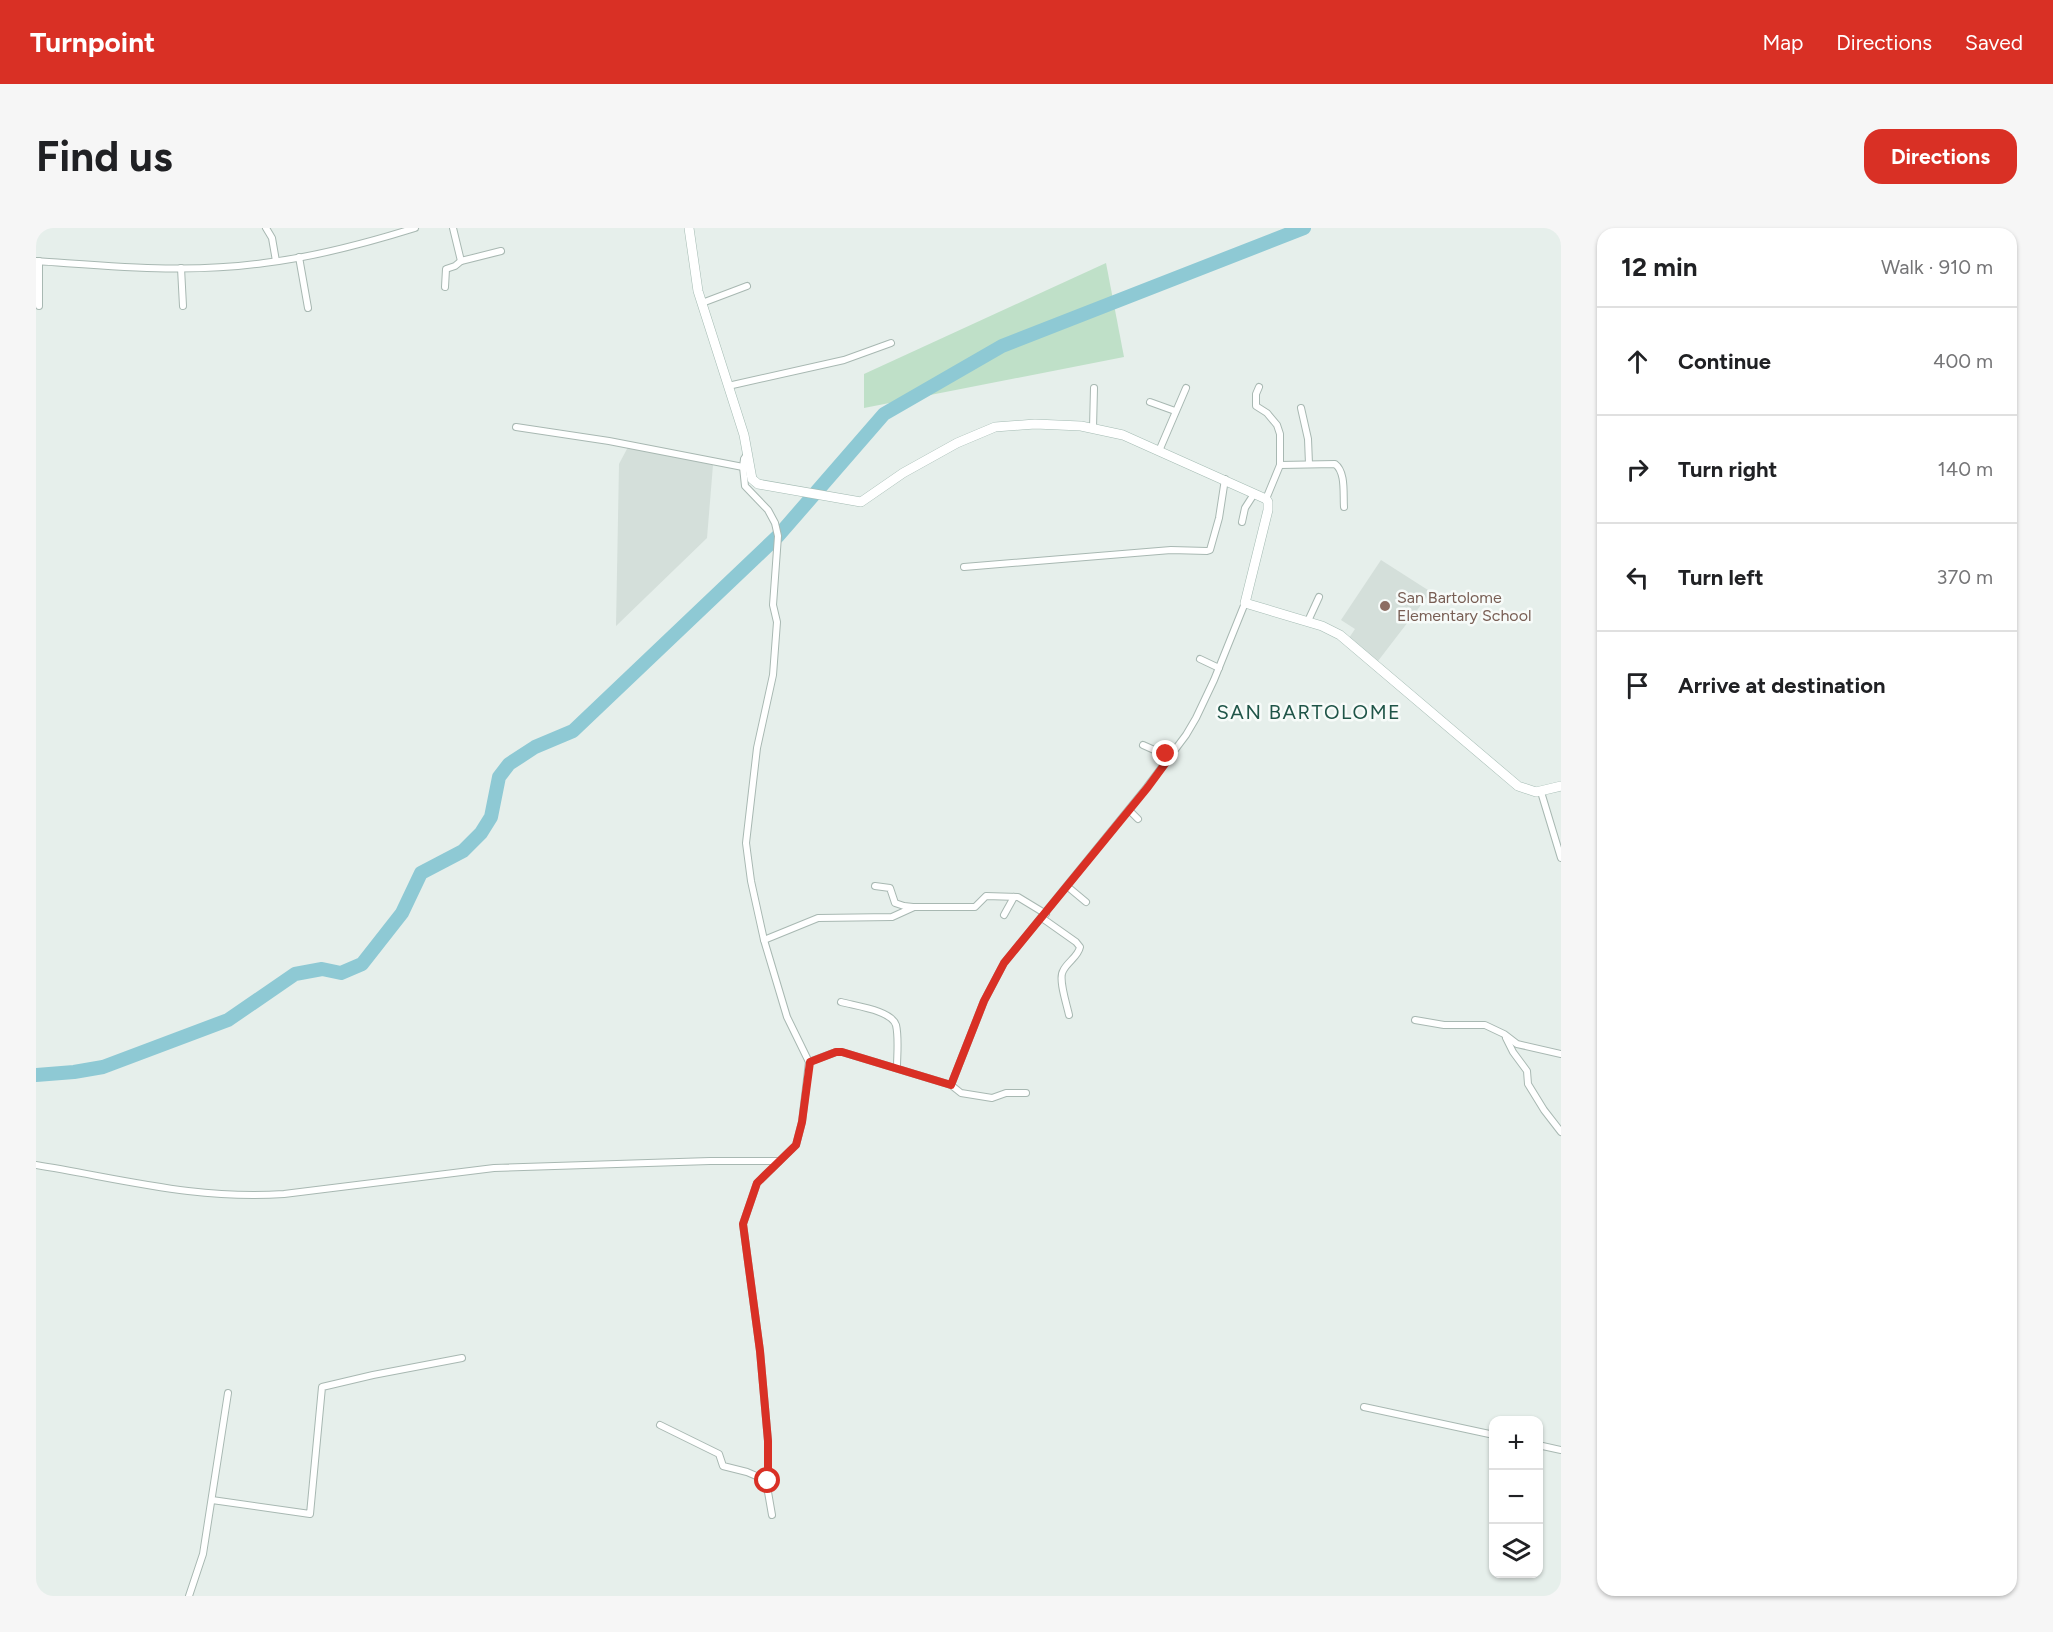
<!DOCTYPE html>
<html lang="en">
<head>
<meta charset="utf-8">
<style>
  body { margin:0; font-family:Figtree,sans-serif; background:#f6f6f6; color:#202124 }
  .controls { position:absolute; right:18px; bottom:18px; display:grid; overflow:hidden; border-radius:12px; box-shadow:0 2px 4px #0004 }
  .controls button { width:54px; height:54px; display:grid; place-items:center; padding:0; border:0; border-bottom:2px solid #e0e0e0; background:#fff; color:#202124; font:30px sans-serif }
  .stop { position:absolute; width:18px; height:18px; margin:-14px; border:4px solid #d93025; border-radius:50%; background:#fff }
  .stop.end { background:#d93025; border-color:#fff; box-shadow:0 2px 6px #0008 }
  .list { margin:0; padding:0; list-style:none }
  h2 { display:flex; justify-content:space-between; align-items:center; height:78px; margin:0; padding:0 24px; font-size:26px }
  h2 small { font-size:20px; font-weight:400; color:#757577 }
  .list li { display:grid; grid-template-columns:39px 1fr auto; gap:18px; align-items:center; box-sizing:border-box; height:108px; padding:0 24px; border-top:2px solid #e0e0e0 }
  .list b { display:block; font-size:22px; white-space:nowrap }
  .list em { font-size:20px; font-style:normal; color:#757577 }
  .icon { flex:none; width:33px; height:33px; fill:none; stroke:currentColor; stroke-width:2; stroke-linecap:round; stroke-linejoin:round }
  .map { position:relative; flex:none; width:1525px; height:1368px; overflow:hidden; border-radius:18px }
  header { display:flex; align-items:center; gap:36px; box-sizing:border-box; height:84px; padding:0 30px; background:#d93025; color:#fff }
  header strong { font-size:28px }
  nav { display:flex; gap:33px; margin-inline-start:auto; font-size:21px }
  .intro { display:flex; align-items:center; justify-content:space-between; box-sizing:border-box; height:144px; padding:0 36px }
  h1 { margin:0; font-size:42px }
  .button { padding:15px 27px; border-radius:18px; background:#d93025; color:#fff; font-size:21px; font-weight:700 }
  main { display:flex; gap:36px; padding:0 36px }
  aside { flex:1; background:#fff; border-radius:18px; box-shadow:0 2px 4px #0004 }
  .map>svg:first-child { display:block }
  .built { fill:#d4dfda }
  .green { fill:#bfe0c8 }
  .lines { fill:none; stroke-linecap:round; stroke-linejoin:round }
  .river { stroke:#8ec9d4; stroke-width:14 }
  .street-casing { stroke:#a8b8b2; stroke-width:8 }
  .secondary-casing { stroke:#a4bbb3; stroke-width:10 }
  .street { stroke:#fff; stroke-width:6 }
  .secondary { stroke:#fff; stroke-width:9 }
  .route { stroke:#d93025; stroke-width:8 }
  .education-dot { fill:#8d6e63; stroke:#f7fbf9; stroke-width:2 }
  .labels { text-anchor:middle; stroke-width:5; stroke-linejoin:round; paint-order:stroke }
  .education-label { font-size:16px; fill:#785e54; stroke:#f7fbf9; text-anchor:start }
  .quarter-label { font-size:20px; letter-spacing:1.5px; fill:#1f5548; stroke:#f7fbf9 }
</style>
</head>
<body>
<header>
<strong>Turnpoint</strong>
<nav><a>Map</a><a>Directions</a><a>Saved</a></nav>
</header>
<div class="intro"><h1>Find us</h1><a class="button">Directions</a></div>
<main>
<div class="map">
<svg width="1525" height="1368" viewBox="0 0 1525 1368">
  <rect width="100%" height="100%" fill="#e6efeb"/>
  <g class="built">
    <polygon points="592,219 677,237 671,310 580,398 583,236"/>
    <polygon points="1345,332 1395,364 1342,433 1313,410 1319,401 1305,392"/>
  </g>
  <polygon class="green" points="1070,35 1088,129 828,180 828,146"/>
  <g class="lines">
    <polyline class="river" points="0,847 38,844 67,839 192,792 259,746 286,741 305,745 326,736 366,685 385,645 427,623 445,605 455,589 463,549 473,536 499,519 537,503 742,308 848,186 966,118 1268,0"/>
    <defs>
      <g id="street">
        <polyline points="230,0 236,10 240,33"/>
        <polyline points="417,0 425,33 465,23"/>
        <polyline points="263,29 272,80"/>
        <path d="M0,33C76,38 152,46 228,35C279,29 331,15 379,0"/>
        <polyline points="145,40 147,78"/>
        <polyline points="409,59 410,41 419,38 425,33"/>
        <polyline points="666,75 711,58"/>
        <polyline points="3,78 3,33"/>
        <polyline points="692,158 808,132 855,115"/>
        <polyline points="1223,159 1220,166 1220,178 1231,185 1241,197 1244,206 1244,237"/>
        <polyline points="1114,174 1139,183"/>
        <polyline points="1265,180 1272,211 1273,236"/>
        <polyline points="480,199 573,213 707,239"/>
        <polyline points="1057,200 1058,160"/>
        <polyline points="1123,223 1150,160"/>
        <polyline points="712,225 708,231 707,239 709,258 732,282 739,295 742,308 737,377 741,394 737,447 721,520 710,615 715,653 728,712 751,789 773,834 766,894 760,917 721,955 707,996 724,1123 732,1213 732,1264 736,1287"/>
        <path d="M1230,271L1244,237L1299,236C1310,244 1307,266 1308,279"/>
        <polyline points="1206,294 1209,280 1218,266"/>
        <polyline points="928,339 1135,322 1171,323 1174,322 1183,290 1189,251"/>
        <polyline points="1272,393 1283,369"/>
        <polyline points="1164,431 1183,440"/>
        <polyline points="1107,517 1134,529"/>
        <polyline points="1505,564 1525,630"/>
        <polyline points="1093,582 1102,591"/>
        <polyline points="839,658 854,660 859,675 868,678 877,679"/>
        <polyline points="1032,659 1050,674"/>
        <polyline points="968,687 978,669"/>
        <path d="M1006,690L1040,714L1044,719C1042,729 1031,734 1027,743C1022,751 1031,777 1033,787"/>
        <polyline points="728,712 782,690 856,689 878,679 939,679 950,668 982,669 1010,686"/>
        <path d="M805,774C819,778 855,782 860,797C863,810 861,827 861,840"/>
        <polyline points="1379,792 1408,797 1449,797 1468,806 1481,816 1525,826"/>
        <polyline points="1470,810 1477,824 1491,843 1492,856 1508,882 1525,904"/>
        <polyline points="773,834 800,824 806,824 915,857 948,773 968,735 1111,559 1150,507 1160,490 1178,452 1209,375"/>
        <polyline points="915,857 925,865 956,870 970,865 990,865"/>
        <path d="M0,937C86,951 160,972 248,966L458,940L674,933H743"/>
        <polyline points="1328,1179 1458,1207"/>
        <polyline points="624,1197 683,1226 687,1238 711,1244 732,1253"/>
        <polyline points="1502,1217 1525,1222"/>
        <polyline points="176,1272 274,1286 286,1159 337,1147 426,1130"/>
        <polyline points="153,1368 167,1326 192,1165"/>
      </g>
      <polyline id="secondary" points="653,0 662,63 708,207 716,251 722,256 825,274 867,245 921,215 959,199 999,196 1045,198 1087,207 1230,271 1232,274 1232,282 1209,375 1286,398 1304,407 1482,558 1500,564 1525,558"/>
    </defs>
    <use href="#street" class="street-casing"/>
    <use href="#secondary" class="secondary-casing"/>
    <use href="#street" class="street"/>
    <use href="#secondary" class="secondary"/>
  </g>
  <g class="lines">
    <polyline class="route" points="732,1253 732,1213 724,1123 707,996 721,955 760,917 766,894 774,834 800,824 806,824 915,857 948,773 968,735 1112,559 1134,529 1130,526"/>
  </g>
  <circle class="education-dot" cx="1349" cy="378" r="6"/>
  <g class="labels">
    <g class="education-label">
      <text x="1361" y="375">San Bartolome<tspan x="1361" dy="18">Elementary School</tspan></text>
    </g>
    <g class="quarter-label">
      <text x="1273" y="491">SAN BARTOLOME</text>
    </g>
  </g>
</svg>
<div class="controls">
<button>+</button>
<button>−</button>
<button><svg class="icon" aria-label="layers" viewBox="0 0 24 24"><path d="M12 4l9 5-9 5-9-5zM3 14l9 5 9-5"/></svg></button>
</div>
<div class="stop" style="left:732px;top:1253px"></div>
<div class="stop end" style="left:1130px;top:526px"></div>
</div>
<aside>
<h2>12 min<small>Walk · 910 m</small></h2>
<ul class="list">
<li><svg class="icon" aria-label="ahead" viewBox="0 0 24 24"><path d="M12 20V5M6 11l6-6 6 6"/></svg><div><b>Continue</b></div><em>400 m</em></li>
<li><svg class="icon" aria-label="right" viewBox="0 0 24 24"><path d="M7 20v-9h11M14 6l5 5-5 5"/></svg><div><b>Turn right</b></div><em>140 m</em></li>
<li><svg class="icon" aria-label="left" viewBox="0 0 24 24"><path d="M17 20v-9H6M10 6l-5 5 5 5"/></svg><div><b>Turn left</b></div><em>370 m</em></li>
<li><svg class="icon" aria-label="arrive" viewBox="0 0 24 24"><path d="M6 21V4h12l-3 4 3 4H6"/></svg><div><b>Arrive at destination</b></div></li>
</ul>
</aside>
</main>
</body>
</html>
